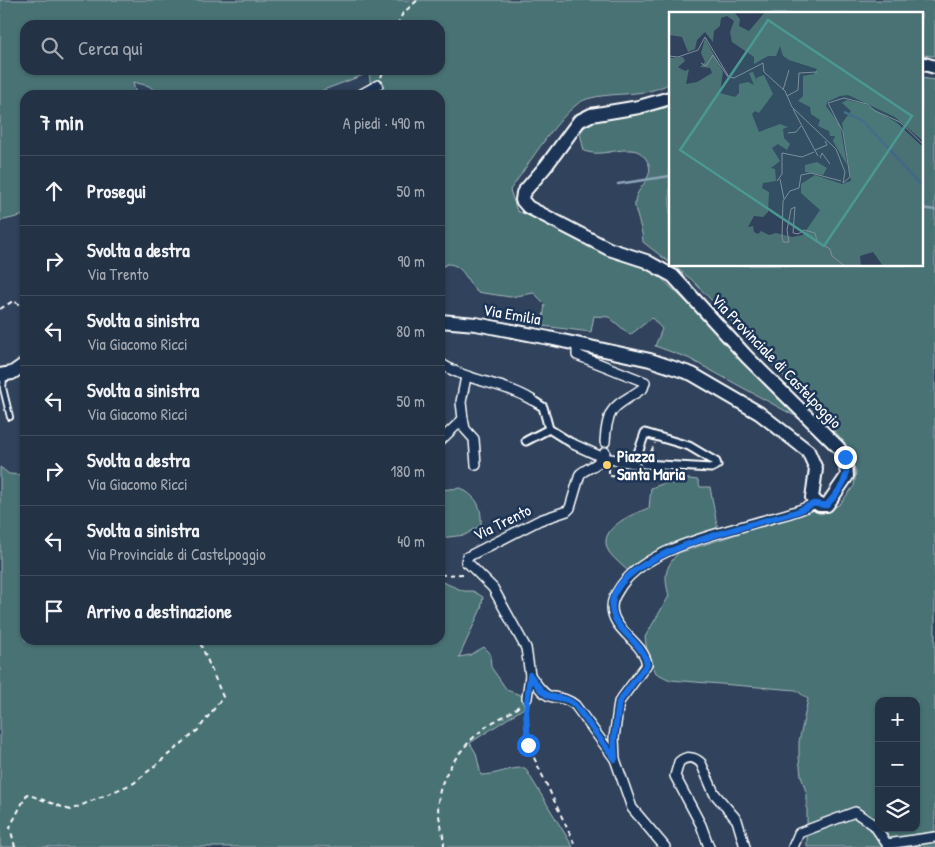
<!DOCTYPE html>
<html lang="it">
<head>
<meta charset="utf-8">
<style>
  body { margin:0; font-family:"Patrick Hand",sans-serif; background:#303e50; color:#f1f3f6 }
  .controls { position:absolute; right:15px; bottom:15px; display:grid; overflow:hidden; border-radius:10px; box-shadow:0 1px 4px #0004 }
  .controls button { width:45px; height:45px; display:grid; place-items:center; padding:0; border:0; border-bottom:1px solid #414d5e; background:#243245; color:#f1f3f6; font:25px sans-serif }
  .stop { position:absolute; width:15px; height:15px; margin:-11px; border:4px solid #1a73e8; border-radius:50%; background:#fff }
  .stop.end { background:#1a73e8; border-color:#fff; box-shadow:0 1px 5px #0008 }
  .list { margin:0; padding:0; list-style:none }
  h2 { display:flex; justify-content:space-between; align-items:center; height:65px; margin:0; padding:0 20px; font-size:21px }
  h2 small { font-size:16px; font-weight:400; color:#a3aab3 }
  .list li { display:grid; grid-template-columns:32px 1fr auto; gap:15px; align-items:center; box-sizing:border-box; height:70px; padding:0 20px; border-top:1px solid #414d5e }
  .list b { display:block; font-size:19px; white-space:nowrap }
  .list p { margin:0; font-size:16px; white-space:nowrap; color:#a3aab3 }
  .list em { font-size:16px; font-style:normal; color:#a3aab3 }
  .icon { flex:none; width:28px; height:28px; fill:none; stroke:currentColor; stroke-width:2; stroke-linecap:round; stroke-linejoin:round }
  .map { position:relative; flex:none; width:935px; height:847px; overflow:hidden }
  .search { position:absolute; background:#243245; box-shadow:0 1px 4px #0004; left:20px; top:20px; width:425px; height:55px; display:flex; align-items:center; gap:12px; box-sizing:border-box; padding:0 18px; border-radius:15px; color:#a3aab3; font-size:19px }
  .panel { position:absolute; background:#243245; box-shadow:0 1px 4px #0004; left:20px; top:90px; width:425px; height:555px; border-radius:15px }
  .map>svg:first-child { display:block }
  .green { fill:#4a7275; stroke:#a4b8ba; fill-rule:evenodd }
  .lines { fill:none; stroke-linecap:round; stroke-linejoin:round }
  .stream { stroke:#8da4b8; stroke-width:2.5 }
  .service-casing { stroke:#fff; stroke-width:8 }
  .pedestrian-casing { stroke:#fff; stroke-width:11 }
  .minor-casing { stroke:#fff; stroke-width:12 }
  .secondary-casing { stroke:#fff; stroke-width:16 }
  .path { stroke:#fff; stroke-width:2; stroke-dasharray:5 4; stroke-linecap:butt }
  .service { stroke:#1d3557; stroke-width:4.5 }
  .pedestrian { stroke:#1d3557; stroke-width:7 }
  .minor { stroke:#1d3557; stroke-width:9 }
  .secondary { stroke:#1d3557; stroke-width:12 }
  .route { stroke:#1a73e8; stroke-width:6 }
  .poi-dot { fill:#ffd166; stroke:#1d3557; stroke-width:2 }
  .labels { text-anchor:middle; stroke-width:5; stroke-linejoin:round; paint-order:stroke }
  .street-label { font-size:16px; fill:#fff; stroke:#1d3557 }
  .poi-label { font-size:16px; font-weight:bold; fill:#fff; stroke:#1d3557; text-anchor:start }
  .inset-river { fill:none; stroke:#416789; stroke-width:2.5 }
  .inset-road { fill:none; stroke:#838e9d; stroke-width:1 }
  .view { fill:#4b9892; fill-opacity:0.15; stroke:#4b9892; stroke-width:2.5 }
  .inset-edge { fill:none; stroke:#fff; stroke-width:2.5 }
</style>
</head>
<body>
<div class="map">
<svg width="935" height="847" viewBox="0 0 935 847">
  <rect width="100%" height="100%" fill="#30425c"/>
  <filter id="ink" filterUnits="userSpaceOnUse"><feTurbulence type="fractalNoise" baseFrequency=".02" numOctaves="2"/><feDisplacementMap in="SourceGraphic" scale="10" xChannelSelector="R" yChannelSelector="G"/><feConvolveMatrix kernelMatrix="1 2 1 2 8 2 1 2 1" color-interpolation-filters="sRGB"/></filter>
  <g filter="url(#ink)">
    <g class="green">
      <path d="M0,0H935V56L921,55V14H670V83C645,98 614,91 587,99C564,105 525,170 510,190L517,211L640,258L812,421L793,415L688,358L655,346L662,329L652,318L630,335L609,317L594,316L591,332L542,326L545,304L534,293L510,297L477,292C467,283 464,264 447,264L440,268V95H372L369,73L310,95H159L149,86L133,82L136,95H25V215L0,221ZM25,25H440V70H25Z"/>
      <path d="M921,78L935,80V847H807V795L801,776L799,757V742L808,699L796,690L670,680L656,673L647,652L645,637L669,596C664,576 664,569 678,553L812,510L820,514L828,512L840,504L854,486L856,472L845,443L819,413L692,280L673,265H921ZM879,701H916V828H879Z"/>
      <path d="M670,105V263L643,242C643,228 633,209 635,201C637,186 658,176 646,159C642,153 637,150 630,150C613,149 601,157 584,151L580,133L587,124L595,120L665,108Z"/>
      <path d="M0,467L9,474L25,475V640H440V581L464,591H473L483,597L481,609L459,657L470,655L484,647L490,653L491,667L507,690L523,696L524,708L470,743L476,753L481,775C497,775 510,767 525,768L573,847H0Z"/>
      <path d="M681,478L698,480L700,487H710L718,530L629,572C623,566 614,559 609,552C595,529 632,514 649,508L651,488L665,483L677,484Z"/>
      <path d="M460,488C477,497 482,506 481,525L465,535L441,538L440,490Z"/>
    </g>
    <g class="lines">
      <g class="stream">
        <polyline points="618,184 670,176"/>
        <polyline points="921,208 935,210"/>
      </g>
      <defs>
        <polyline id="service" points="4,375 3,388 10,417"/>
        <g id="pedestrian">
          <polyline points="532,400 543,407 549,429 573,444"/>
          <polyline points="526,441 549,429"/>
          <polyline points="644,464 711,468 717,465 716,462 689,446 645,433 637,456 645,458 650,463"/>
        </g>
        <g id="minor">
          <polyline points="360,95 378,85"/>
          <path d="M577,344V355L645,382L643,388C617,407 607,403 605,442"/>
          <path d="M440,363C468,382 503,382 532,400"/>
          <polyline points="463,419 465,429 474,439 476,465"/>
          <polyline points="440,441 463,419 461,402 466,377"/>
          <polyline points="573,444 604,458 634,463"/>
          <path d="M530,675C536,683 543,696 553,697C563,699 567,699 575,705L615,759"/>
          <path d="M527,698L530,675L526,648L493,588L470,565L466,562L467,557L540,520L567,511L570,508L580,474C589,466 602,465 605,452"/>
          <path d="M665,847L632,808L615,759L614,738L619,702L647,664C643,641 612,631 612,607C612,598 617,593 621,586C649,546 726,532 772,518C787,514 801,511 815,503"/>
          <path d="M709,847L701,825L675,776L679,762C686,756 694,756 701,763L714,793L737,820L745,847"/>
          <polyline points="793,847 799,833 855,812 874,825 887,844 935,837"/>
        </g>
        <g id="secondary">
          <polyline points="921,63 935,67"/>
          <polyline points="440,321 476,324 549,338 650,360 692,374 759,413 808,451 816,469 812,498 819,505 827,505 847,476 845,457 838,447 747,357 673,276 646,261 609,249 528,207 522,200 523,193 546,166 579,121 591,115 639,107 670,98"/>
          <polyline points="0,375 12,373 25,364"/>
        </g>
      </defs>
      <use href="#service" class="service-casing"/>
      <use href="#pedestrian" class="pedestrian-casing"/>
      <use href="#minor" class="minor-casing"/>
      <use href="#secondary" class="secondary-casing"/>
      <g class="path">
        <polyline points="397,25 403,13 418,0"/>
        <polyline points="381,77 384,70"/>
        <polyline points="0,309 13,301 25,307"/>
        <polyline points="651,452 655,443"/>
        <polyline points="609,468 609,476 634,478"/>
        <polyline points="440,575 466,574"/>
        <polyline points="526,705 528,745 576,847"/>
        <polyline points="15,847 10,827 27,794 70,810 134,783 198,730 223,697 199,640"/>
        <path d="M444,847C444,833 438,819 438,805C438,776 464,743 487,726C498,718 512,714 522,703"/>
      </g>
      <use href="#service" class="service"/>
      <use href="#pedestrian" class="pedestrian"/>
      <use href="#minor" class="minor"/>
      <use href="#secondary" class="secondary"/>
    </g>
  </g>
  <g class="lines" filter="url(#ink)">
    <path class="route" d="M528,745L526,712L530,675C536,683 543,696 553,697C563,699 567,698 575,705L615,759L614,738L619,702L647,664C643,641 613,631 612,607C610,553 755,525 796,512C802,510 807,506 813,504C817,503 821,506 827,505C840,490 851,478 845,457"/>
  </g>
  <circle class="poi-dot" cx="607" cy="465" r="5"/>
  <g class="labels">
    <g class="street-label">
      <text transform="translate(512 314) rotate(10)" y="6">Via Emilia</text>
      <text transform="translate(777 361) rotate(46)" y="6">Via Provinciale di Castelpoggio</text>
      <text transform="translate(502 522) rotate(-26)" y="6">Via Trento</text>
    </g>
    <g class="poi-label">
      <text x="617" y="462">Piazza<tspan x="617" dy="18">Santa Maria</tspan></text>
    </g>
  </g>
  <g transform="translate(669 12)">
    <rect width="254" height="254" fill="#30425c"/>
    <path d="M0,0H65L71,7L70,14L80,19L96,0H254V129L226,105L179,83L171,84L158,90L157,94L171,113L178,153L164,129L166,124H161L160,119L149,114L151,108L142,102L141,95L129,89L134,84V64L145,62L148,57L120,48L114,44L111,34L107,44H99L85,52V45L63,30L61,20L65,9L58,4L52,6L51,14L45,19L44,30L36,20L28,28L26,37L19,40L13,25L0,23ZM36,26L54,60L51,81L66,85L70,81V72L79,70L85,73L80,61L84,60L88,70L87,66L95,63L104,82L90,101L86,99L83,102L90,120L111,112L119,115L114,117L115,126L121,132L118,138L109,132L103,136L111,149L102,156L106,157L107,169L94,171L93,176L100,180L99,200L94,205L85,204L79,215L84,214L85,220L89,222L92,219L100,223L107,221L123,225L134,223L151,198L132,181V172L146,163L173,172L182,169L173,111L182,99L173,91L178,88L196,92L228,111L254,135V254H214L204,240L191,244L192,254H0V46L14,45L16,49L9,55L16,59L20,57L17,72L28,70L43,61L41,56L31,55L36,50L32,41ZM148,150L158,156L154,163L136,160V153Z" fill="#4a7275"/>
    <path class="inset-river" d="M175,100L193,108L254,173"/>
    <path class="inset-road" d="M0,44L9,45L29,38L36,25L60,65L65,66L94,51L95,60L116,79L123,95L167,137L176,160L174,171L181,165L174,120L159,91L175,86L198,92L206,99L231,110L254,132M32,51L37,54L44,43L59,65M114,78L120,58M118,84L129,78L130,61L148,60M124,97L149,144M119,121L127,120L132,114M146,138L158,133L156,129M151,146L153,141L161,152M111,167L115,187M108,169L113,162V141L133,145L145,140M172,169L142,161L132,163L130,176L121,179L114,189L113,225L114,230H120L118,218L122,197L126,195L124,221L129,222L135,218L146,221L148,229L161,237L163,244L176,254"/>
    <path class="view" d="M99,8L243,104L155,234L11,138Z"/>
    <rect width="254" height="254" class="inset-edge"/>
  </g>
</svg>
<div class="controls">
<button>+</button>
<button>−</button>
<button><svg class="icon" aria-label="layers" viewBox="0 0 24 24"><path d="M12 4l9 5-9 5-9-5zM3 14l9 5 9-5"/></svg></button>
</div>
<div class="stop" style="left:528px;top:745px"></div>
<div class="stop end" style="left:845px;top:457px"></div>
<div class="search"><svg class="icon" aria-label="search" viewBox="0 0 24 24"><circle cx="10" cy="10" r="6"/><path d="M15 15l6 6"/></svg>Cerca qui</div>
<section class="panel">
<h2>7 min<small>A piedi · 490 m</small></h2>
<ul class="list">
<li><svg class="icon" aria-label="ahead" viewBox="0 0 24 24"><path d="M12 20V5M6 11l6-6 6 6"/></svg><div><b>Prosegui</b></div><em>50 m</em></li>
<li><svg class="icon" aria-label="right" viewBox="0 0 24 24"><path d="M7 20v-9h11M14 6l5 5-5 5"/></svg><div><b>Svolta a destra</b><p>Via Trento</p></div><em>90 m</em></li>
<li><svg class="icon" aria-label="left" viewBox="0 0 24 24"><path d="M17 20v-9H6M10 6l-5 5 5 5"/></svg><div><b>Svolta a sinistra</b><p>Via Giacomo Ricci</p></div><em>80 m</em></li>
<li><svg class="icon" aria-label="left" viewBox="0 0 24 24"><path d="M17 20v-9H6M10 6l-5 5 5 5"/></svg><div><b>Svolta a sinistra</b><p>Via Giacomo Ricci</p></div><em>50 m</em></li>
<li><svg class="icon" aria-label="right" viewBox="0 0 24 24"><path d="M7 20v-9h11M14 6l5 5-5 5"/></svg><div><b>Svolta a destra</b><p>Via Giacomo Ricci</p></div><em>180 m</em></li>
<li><svg class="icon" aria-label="left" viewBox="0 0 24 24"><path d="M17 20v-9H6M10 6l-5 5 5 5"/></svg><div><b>Svolta a sinistra</b><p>Via Provinciale di Castelpoggio</p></div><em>40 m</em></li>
<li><svg class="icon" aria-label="arrive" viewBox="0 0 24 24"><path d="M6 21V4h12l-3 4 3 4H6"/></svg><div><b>Arrivo a destinazione</b></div></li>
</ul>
</section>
</div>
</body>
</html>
